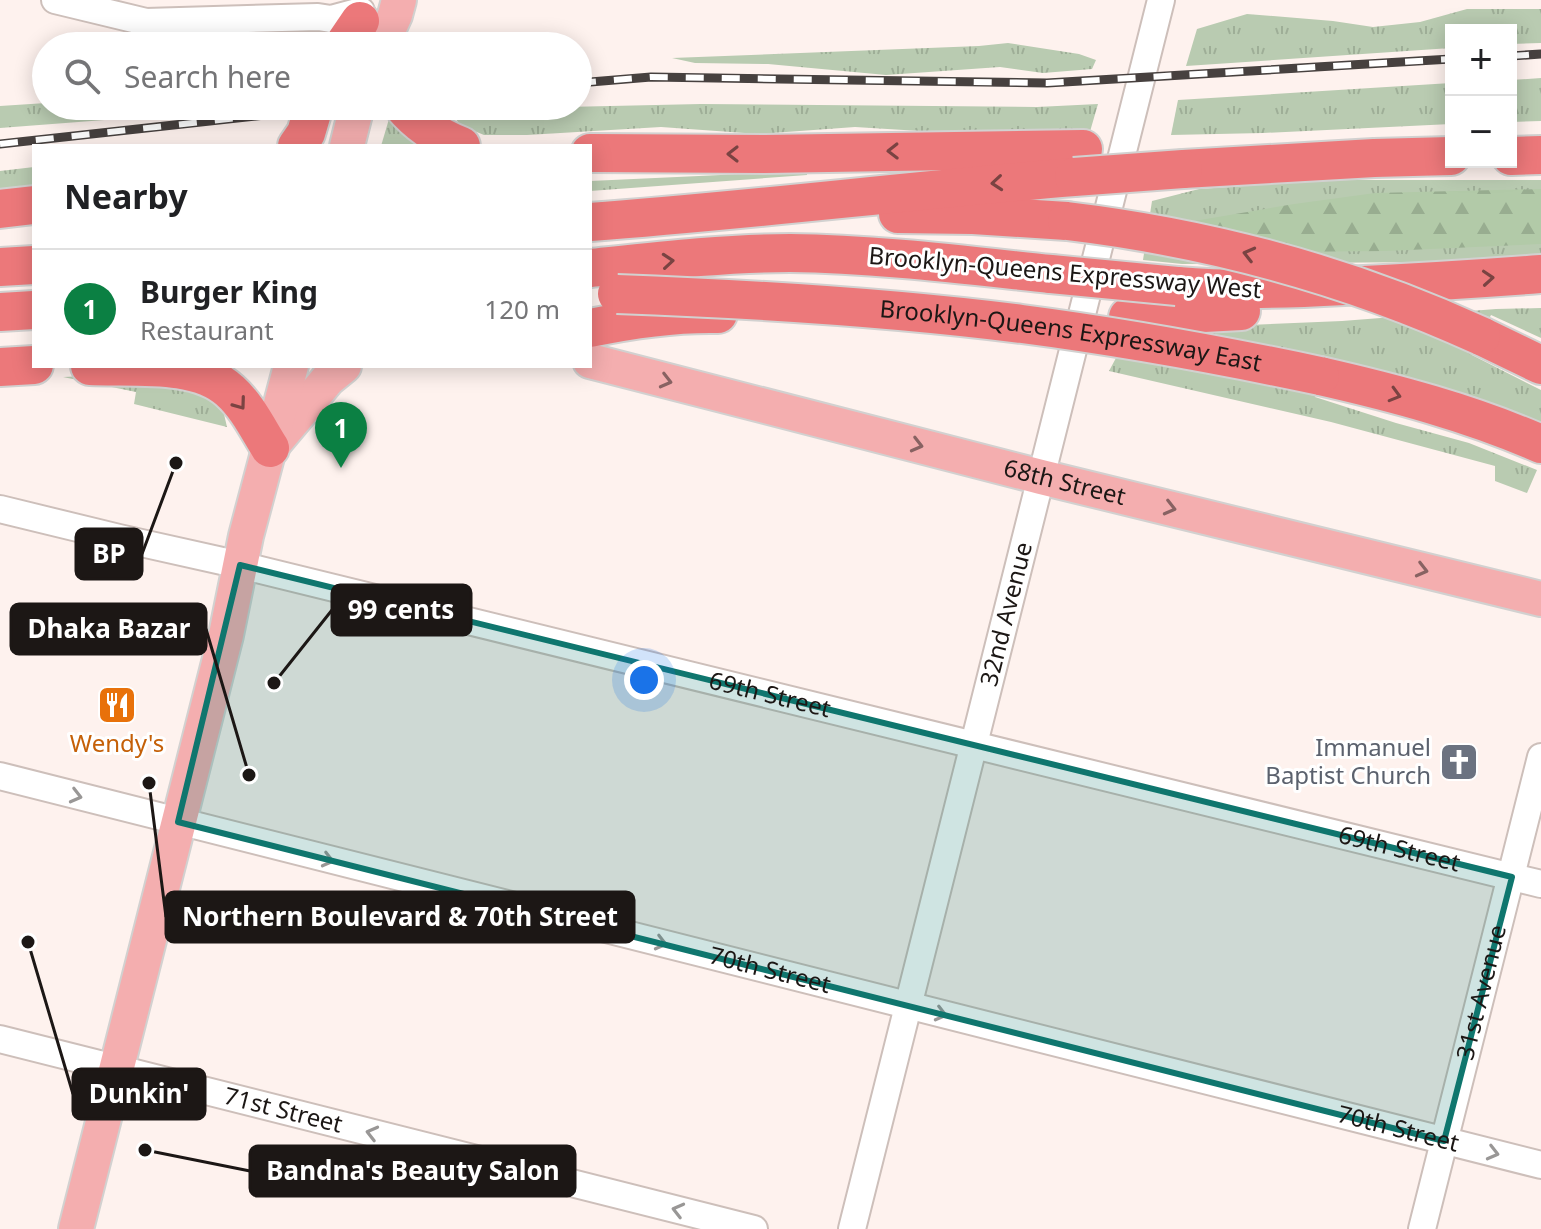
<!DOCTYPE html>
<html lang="en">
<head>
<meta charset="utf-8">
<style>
  body { margin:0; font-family:"Noto Sans",sans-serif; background:#f6f6f6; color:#202124 }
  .controls { position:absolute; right:24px; top:24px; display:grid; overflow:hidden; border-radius:0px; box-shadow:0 4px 20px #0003 }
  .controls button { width:72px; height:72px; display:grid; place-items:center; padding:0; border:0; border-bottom:2px solid #e0e0e0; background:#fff; color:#202124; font:40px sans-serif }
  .you { position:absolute; left:644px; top:680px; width:28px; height:28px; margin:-20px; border:6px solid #fff; border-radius:50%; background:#1a73e8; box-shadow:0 0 0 12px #1a73e833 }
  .badge { display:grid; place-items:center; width:52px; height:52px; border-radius:50%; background:#0b8043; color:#fff; font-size:26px; font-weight:700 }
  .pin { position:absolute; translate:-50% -66px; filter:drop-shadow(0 2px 4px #0008) }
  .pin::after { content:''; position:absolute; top:42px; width:28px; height:24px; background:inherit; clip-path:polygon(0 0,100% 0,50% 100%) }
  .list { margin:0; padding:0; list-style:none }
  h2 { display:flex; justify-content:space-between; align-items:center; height:104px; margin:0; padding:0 32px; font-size:34px }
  h2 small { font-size:26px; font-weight:400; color:#757577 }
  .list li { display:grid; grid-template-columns:52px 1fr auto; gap:24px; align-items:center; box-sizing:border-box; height:120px; padding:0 32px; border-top:2px solid #e0e0e0 }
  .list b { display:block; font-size:30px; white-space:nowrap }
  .list p { margin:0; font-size:26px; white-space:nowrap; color:#757577 }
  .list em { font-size:26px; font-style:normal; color:#757577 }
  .icon { flex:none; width:44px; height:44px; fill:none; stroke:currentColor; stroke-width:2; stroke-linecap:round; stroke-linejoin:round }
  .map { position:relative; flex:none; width:1541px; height:1229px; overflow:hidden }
  .search { position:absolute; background:#fff; box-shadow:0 4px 20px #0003; left:32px; top:32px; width:560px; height:88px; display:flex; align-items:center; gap:20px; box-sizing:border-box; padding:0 28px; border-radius:44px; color:#757577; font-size:30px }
  .panel { position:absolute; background:#fff; box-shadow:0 4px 20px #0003; left:32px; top:144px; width:560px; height:224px; border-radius:0px }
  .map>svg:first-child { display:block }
  .grass { fill:url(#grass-tufts) }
  .forest { fill:url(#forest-firs) }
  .garden { fill:url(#garden-furrows) }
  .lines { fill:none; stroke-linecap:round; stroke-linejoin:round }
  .minor-casing { stroke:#cdbfba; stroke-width:30 }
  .major-casing { stroke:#d2d1d0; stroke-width:38 }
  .highway-casing { stroke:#d2d1d0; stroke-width:42 }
  .minor { stroke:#fff; stroke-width:26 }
  .major { stroke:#f4aeaf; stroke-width:34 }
  .highway { stroke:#ec787a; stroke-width:38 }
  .rail-casing { stroke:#47413f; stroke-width:9 }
  .rail { stroke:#fff; stroke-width:6; stroke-dasharray:18; stroke-linecap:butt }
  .highway-bridge-casing { stroke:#d2d1d0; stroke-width:42; stroke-linecap:butt }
  .highway-bridge { stroke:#ec787a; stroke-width:38 }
  .oneway { stroke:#7a4342 }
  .oneway2 { stroke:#886262 }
  .oneway3 { stroke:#999796 }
  .marked { fill:#0f766e; fill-opacity:0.2; stroke:#0f766e; stroke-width:6; stroke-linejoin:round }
  .labels { text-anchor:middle; stroke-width:6; stroke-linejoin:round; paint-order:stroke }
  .street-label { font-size:24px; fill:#1c1715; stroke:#fff }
  .food-label { font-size:24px; fill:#c56008; stroke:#fff }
  .worship-label { font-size:24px; fill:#5b616d; stroke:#fff; text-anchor:end }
  .leader { fill:none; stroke:#1c1715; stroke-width:3 }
  .callout-dot { fill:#1c1715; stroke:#fff; stroke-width:3 }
  .callout { fill:#1c1715; stroke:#1c1715; stroke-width:3 }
  .callout-label { font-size:26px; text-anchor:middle; font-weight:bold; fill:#fff }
</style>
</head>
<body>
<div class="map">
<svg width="1541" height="1229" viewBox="0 0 1541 1229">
  <defs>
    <pattern id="grass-tufts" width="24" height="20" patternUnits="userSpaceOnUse" patternTransform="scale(2)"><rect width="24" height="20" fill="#b9cbb1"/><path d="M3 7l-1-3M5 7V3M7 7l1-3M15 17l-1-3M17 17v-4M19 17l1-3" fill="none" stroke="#9eae97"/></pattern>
    <pattern id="forest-firs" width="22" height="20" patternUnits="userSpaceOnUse" patternTransform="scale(2)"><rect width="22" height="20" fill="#b2caa8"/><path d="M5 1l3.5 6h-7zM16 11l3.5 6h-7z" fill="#98ad90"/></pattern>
    <pattern id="garden-furrows" width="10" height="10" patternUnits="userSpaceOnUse" patternTransform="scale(2)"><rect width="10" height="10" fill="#b9cbb1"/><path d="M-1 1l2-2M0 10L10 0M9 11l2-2" fill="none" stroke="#9eae97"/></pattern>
  </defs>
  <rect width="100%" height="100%" fill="#fef2ee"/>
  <g class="grass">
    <polygon points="1467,9 1541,9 1541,43 1511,44 1511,30 1451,30 1451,48 1186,66 1197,29 1247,14 1333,21 1373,27 1420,22"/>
    <polygon points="1008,43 1079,54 1096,60 1092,69 1043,73 1000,67 886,75 768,64 695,63 672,58 979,46"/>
    <polygon points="1541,78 1541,121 1511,122 1511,80"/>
    <polygon points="1451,83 1451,124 1263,133 1171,135 1178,100"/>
    <polygon points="46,103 46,106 203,106 201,109 183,114 0,128 0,106"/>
    <polygon points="701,104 1037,107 1098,104 1089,135 1001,136 855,127 758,134 661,127 527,135 484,135 460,125 447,106 523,106 524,111 565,107"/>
    <polygon points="389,119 417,146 381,146"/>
    <polygon points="34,167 34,192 0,198 0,171"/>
    <polygon points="807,171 807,175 590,191 590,181"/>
    <polygon points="1332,180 1541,180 1541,255 1430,262 1182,264 1143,260 1152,201 1199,189"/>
    <polygon points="1541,308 1541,338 1491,315 1472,355 1541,390 1541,426 1324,359 1315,397 1396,423 1469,443 1537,470 1527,493 1495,481 1495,466 1331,422 1109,371 1131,330 1342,321 1496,309"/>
    <polygon points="87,376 216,392 212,402 224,414 227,427 134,404 136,392 63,377"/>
  </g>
  <polygon class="forest" points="1541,189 1541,244 1386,251 1276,252 1159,227 1294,204 1375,193"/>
  <polygon class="garden" points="270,29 317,44 317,46 216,46 216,33"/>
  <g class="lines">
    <defs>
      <g id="minor">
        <polyline points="55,0 146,22 318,17 331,19 361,11"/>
        <path id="s1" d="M0,509L119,538L240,565L1541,884"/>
        <path id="s2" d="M0,776L1541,1165"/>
        <path id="s3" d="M0,1039L754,1229"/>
        <path id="s4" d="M852,1229L1161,0"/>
        <path id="s5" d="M1422,1229L1541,757"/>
      </g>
      <g id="major">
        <polyline points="381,46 395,15 399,0"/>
        <polyline points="347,146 357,106"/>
        <path id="s6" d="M590,361L1041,477L1541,599"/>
        <polyline points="275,442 328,379 344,366"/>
        <polyline points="76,1229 226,635 246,536 291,366"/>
      </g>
      <g id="highway">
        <polyline points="343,46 360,21"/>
        <path d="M403,106C419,125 438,137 461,146"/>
        <polyline points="297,146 306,133 314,106"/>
        <polyline points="590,153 765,154 1083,149"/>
        <polyline points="1511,156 1541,155"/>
        <polyline points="1183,169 1374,158 1451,156"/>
        <polyline points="0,209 34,205"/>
        <polyline points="898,214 973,215 1067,221"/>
        <path d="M590,222C752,210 913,190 1074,177"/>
        <polyline points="0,267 34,265"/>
        <path d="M590,268C656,261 724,253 790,253C877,254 965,265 1051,274"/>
        <path d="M1177,286C1233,291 1288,289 1344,286C1410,283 1475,279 1541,274"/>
        <polyline points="0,312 34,310"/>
        <polyline points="1128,317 1241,311"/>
        <path d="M590,328C633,319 674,313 718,314"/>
        <polyline points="1481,336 1541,365"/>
        <path d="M90,366C133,368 197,360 230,391C247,406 258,429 270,448"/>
        <polyline points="0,367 34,365"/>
        <path d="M1320,376C1395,393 1470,413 1541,444"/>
      </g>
    </defs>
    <use href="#minor" class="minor-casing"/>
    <use href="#major" class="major-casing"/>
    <use href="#highway" class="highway-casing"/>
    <use href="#minor" class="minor"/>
    <use href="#major" class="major"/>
    <use href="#highway" class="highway"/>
    <defs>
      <g id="rail">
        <polyline points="1511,56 1541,54"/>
        <polyline points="578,83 651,77 1047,83 1451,59"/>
        <polyline points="0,144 348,106"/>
      </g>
    </defs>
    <use href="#rail" class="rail-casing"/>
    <use href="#rail" class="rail"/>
    <defs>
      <g id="highway-bridge">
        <polyline points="1074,177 1183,169"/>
        <path d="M1067,221C1210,238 1350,276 1481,336"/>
        <polyline points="1051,274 1177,286"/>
        <path id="s7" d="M617,294C753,299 887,307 1022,324C1122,337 1221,355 1320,376"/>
      </g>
    </defs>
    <use href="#highway-bridge" class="highway-bridge-casing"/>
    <use href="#highway-bridge" class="highway-bridge"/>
  </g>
  <defs><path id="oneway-chevron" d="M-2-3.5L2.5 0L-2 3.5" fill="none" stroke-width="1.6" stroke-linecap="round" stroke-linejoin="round" transform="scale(2)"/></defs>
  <g class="oneway">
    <use href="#oneway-chevron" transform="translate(893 151) rotate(179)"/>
    <use href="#oneway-chevron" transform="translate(733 154) rotate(180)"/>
    <use href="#oneway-chevron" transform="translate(997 183) rotate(175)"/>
    <use href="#oneway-chevron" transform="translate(1249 254) rotate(-166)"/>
    <use href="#oneway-chevron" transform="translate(668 261) rotate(-5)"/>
    <use href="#oneway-chevron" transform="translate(1488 278) rotate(-4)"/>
    <use href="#oneway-chevron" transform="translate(1395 395) rotate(16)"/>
    <use href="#oneway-chevron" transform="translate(240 404) rotate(54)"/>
  </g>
  <g class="oneway2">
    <use href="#oneway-chevron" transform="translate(666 381) rotate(14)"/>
    <use href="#oneway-chevron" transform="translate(917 445) rotate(14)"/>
    <use href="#oneway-chevron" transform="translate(1170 508) rotate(14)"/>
    <use href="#oneway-chevron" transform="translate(1422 570) rotate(14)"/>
  </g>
  <g class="oneway3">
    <use href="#oneway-chevron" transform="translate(76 796) rotate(14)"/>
    <use href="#oneway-chevron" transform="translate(328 860) rotate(14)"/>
    <use href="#oneway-chevron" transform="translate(661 943) rotate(14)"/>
    <use href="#oneway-chevron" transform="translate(941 1014) rotate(14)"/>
    <use href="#oneway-chevron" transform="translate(372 1133) rotate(-166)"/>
    <use href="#oneway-chevron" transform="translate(1493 1153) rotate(14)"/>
    <use href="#oneway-chevron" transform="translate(678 1210) rotate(-166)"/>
  </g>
  <path class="marked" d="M240,565L1512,877L1444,1141L178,822Z"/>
  <defs>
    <symbol id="restaurant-square" viewBox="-11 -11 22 22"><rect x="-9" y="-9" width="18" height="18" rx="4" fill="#e8710a" stroke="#fff"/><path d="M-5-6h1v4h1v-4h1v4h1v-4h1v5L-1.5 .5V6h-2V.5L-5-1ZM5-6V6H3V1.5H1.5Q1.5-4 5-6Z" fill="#fff"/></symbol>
    <symbol id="church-square" viewBox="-11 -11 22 22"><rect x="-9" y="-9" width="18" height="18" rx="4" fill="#6b7280" stroke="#fff"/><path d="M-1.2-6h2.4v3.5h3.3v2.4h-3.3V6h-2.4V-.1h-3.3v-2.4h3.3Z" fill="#fff"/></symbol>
  </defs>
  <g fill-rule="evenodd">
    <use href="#restaurant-square" x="95" y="683" width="44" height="44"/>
    <use href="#church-square" x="1437" y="740" width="44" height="44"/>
  </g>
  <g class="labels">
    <g class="street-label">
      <text transform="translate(1065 273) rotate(5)" y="8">Brooklyn-Queens Expressway West</text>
      <text dy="8" stroke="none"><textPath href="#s7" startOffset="456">Brooklyn-Queens Expressway East</textPath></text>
      <text dy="8" stroke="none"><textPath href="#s6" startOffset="490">68th Street</textPath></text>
      <text dy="8" stroke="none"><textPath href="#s4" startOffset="634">32nd Avenue</textPath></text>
      <text dy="8" stroke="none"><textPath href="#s1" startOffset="792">69th Street</textPath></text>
      <text dy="8" stroke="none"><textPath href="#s1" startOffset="1440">69th Street</textPath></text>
      <text dy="8" stroke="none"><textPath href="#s2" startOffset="794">70th Street</textPath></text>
      <text dy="8" stroke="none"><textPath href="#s5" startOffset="244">31st Avenue</textPath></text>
      <text dy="8" stroke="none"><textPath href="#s3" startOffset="292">71st Street</textPath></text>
      <text dy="8" stroke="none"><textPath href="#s2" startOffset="1442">70th Street</textPath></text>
    </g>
    <g class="food-label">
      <text x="117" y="752">Wendy's</text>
    </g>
    <g class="worship-label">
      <text x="1431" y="756">Immanuel<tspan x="1431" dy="28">Baptist Church</tspan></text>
    </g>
  </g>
  <path class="leader" d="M176 463L142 554M274 683L332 610M249 775L206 629M149 783L166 917M28 942L73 1094M145 1150L250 1171"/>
  <g class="callout-dot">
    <circle cx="176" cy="463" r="8"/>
    <circle cx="274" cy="683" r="8"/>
    <circle cx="249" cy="775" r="8"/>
    <circle cx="149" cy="783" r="8"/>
    <circle cx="28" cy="942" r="8"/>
    <circle cx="145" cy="1150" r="8"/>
  </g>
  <g class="callout">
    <rect x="76" y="529" width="66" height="50" rx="8"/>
    <rect x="332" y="585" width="139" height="50" rx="8"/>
    <rect x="11" y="604" width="195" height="50" rx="8"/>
    <rect x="166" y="892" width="468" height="50" rx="8"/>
    <rect x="73" y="1069" width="132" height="50" rx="8"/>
    <rect x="250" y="1146" width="325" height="50" rx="8"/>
  </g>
  <g class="callout-label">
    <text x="109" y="563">BP</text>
    <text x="401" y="619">99 cents</text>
    <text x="109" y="638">Dhaka Bazar</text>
    <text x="400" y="926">Northern Boulevard &amp; 70th Street</text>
    <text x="139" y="1103">Dunkin'</text>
    <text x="413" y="1180">Bandna's Beauty Salon</text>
  </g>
</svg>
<div class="controls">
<button>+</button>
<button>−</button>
</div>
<div class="you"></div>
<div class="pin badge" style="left:341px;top:468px">1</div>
<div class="search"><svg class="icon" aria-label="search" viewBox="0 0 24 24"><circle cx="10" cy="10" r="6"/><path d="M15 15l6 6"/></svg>Search here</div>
<section class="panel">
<h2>Nearby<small></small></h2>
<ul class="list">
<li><span class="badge">1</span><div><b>Burger King</b><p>Restaurant</p></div><em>120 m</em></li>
</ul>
</section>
</div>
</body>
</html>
